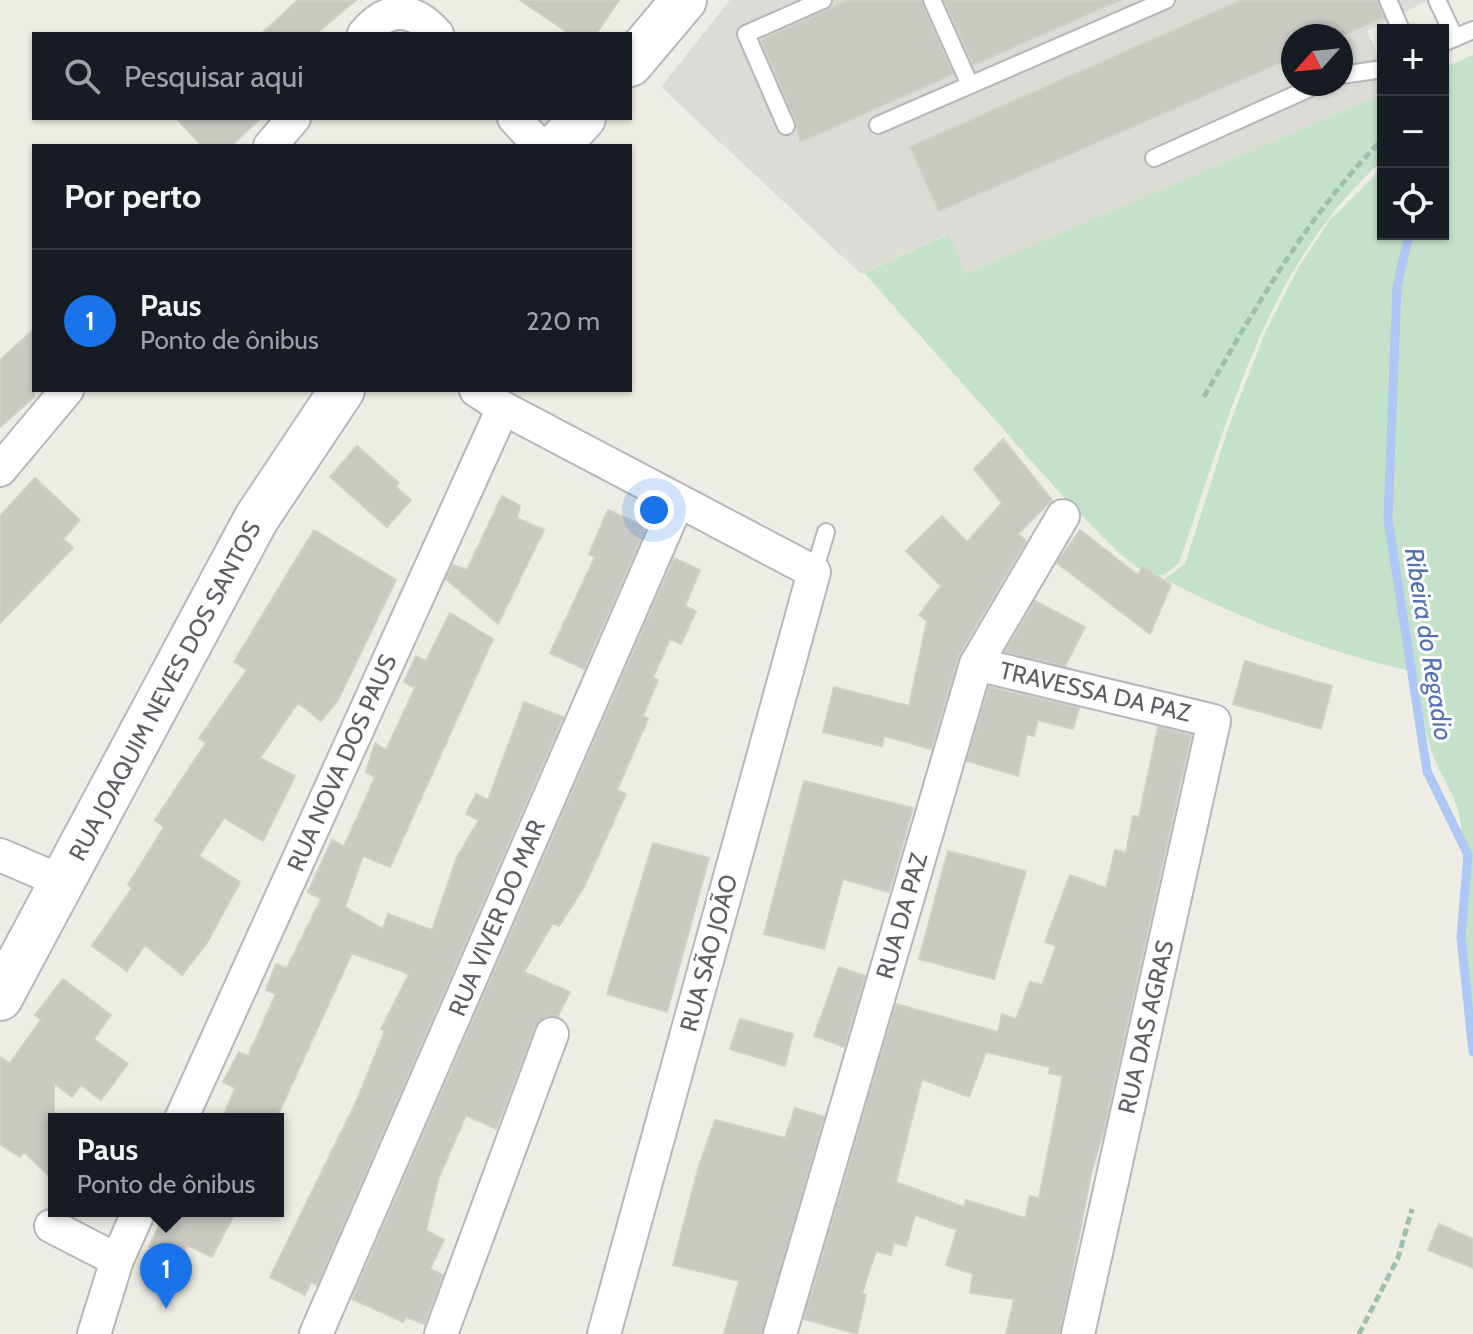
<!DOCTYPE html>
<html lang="pt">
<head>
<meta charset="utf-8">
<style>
  body { margin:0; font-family:Cabin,sans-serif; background:#20242c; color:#f1f3f6 }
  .controls { position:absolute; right:24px; top:24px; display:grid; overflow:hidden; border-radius:0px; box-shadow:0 2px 6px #0004 }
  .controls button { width:72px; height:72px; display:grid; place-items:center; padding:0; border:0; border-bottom:2px solid #363941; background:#171b24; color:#f1f3f6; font:40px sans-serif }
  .compass { position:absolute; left:1281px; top:24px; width:72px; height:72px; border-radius:50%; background:#171b24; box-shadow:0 2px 6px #0004; rotate:243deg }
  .you { position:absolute; left:654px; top:510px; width:28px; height:28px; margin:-20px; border:6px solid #fff; border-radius:50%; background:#1a73e8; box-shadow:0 0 0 12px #1a73e833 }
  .badge { display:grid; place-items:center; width:52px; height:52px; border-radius:50%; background:#1a73e8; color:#fff; font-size:26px; font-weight:700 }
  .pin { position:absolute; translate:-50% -66px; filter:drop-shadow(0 2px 4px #0008) }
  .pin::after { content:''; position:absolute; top:42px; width:28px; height:24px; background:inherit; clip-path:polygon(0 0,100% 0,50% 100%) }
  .popup { position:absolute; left:48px; top:1113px; width:236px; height:104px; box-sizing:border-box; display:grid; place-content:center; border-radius:0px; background:#171b24; filter:drop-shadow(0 2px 6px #0005); font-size:26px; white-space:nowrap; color:#9ea1a6 }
  .popup b { font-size:30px; color:#f1f3f6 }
  .popup::after { content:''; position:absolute; left:50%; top:100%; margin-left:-16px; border:16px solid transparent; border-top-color:#171b24 }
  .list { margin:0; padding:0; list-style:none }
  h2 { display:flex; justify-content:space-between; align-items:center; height:104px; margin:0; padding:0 32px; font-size:34px }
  h2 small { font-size:26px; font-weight:400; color:#9ea1a6 }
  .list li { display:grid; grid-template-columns:52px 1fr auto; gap:24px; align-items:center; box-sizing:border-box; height:144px; padding:0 32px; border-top:2px solid #363941 }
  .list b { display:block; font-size:30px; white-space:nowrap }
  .list p { margin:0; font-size:26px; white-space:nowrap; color:#9ea1a6 }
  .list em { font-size:26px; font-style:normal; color:#9ea1a6 }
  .icon { flex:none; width:44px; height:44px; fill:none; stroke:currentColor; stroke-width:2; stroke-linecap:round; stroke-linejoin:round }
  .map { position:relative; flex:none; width:1473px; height:1334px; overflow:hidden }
  .search { position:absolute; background:#171b24; box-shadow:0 2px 6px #0004; left:32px; top:32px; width:600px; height:88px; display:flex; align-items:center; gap:20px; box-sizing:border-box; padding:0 28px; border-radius:0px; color:#9ea1a6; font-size:30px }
  .panel { position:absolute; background:#171b24; box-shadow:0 2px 6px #0004; left:32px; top:144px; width:600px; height:248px; border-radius:0px }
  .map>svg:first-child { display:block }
  .industrial { fill:#dcdcd7; fill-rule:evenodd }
  .green { fill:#c4e2ca }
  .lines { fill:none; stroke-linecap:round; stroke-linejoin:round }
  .stream { stroke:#adc7f6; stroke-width:9 }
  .building { fill:#c9c8c1; stroke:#d1d0c4; stroke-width:2; fill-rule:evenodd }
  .lane-casing { stroke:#b5b6ba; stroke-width:20 }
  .street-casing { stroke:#b5b6ba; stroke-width:36 }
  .secondary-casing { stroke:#b6b7bd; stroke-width:48 }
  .path { stroke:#9dc0ae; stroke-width:5; stroke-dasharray:8 4; stroke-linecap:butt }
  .lane { stroke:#fff; stroke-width:16 }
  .street { stroke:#fff; stroke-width:32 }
  .secondary { stroke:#fff; stroke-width:44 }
  .labels { text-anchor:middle; stroke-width:6; stroke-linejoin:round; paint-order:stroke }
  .street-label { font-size:24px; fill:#5d5e64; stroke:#fff }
  .water-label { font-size:26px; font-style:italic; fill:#526fb7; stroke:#fff }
</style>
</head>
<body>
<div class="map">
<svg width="1473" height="1334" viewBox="0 0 1473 1334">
  <rect width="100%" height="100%" fill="#edede5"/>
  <path class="industrial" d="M730,0H1429L1367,31L1383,66V94L966,274L948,234L861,274L661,87ZM1293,36H1341V84H1293Z"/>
  <g class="green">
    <path d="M1473,55V1026C1451,966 1470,883 1460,818C1456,794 1438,773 1431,750C1424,725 1420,698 1414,672C1323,651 1247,622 1164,579L1185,564L1230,423L1266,330L1298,268L1329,221L1383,167V234H1443V68Z"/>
    <path d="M1383,94V160C1265,265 1229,419 1179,563L1164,575L1149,576L1120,554L1068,502L864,273L949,234L966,274Z"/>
  </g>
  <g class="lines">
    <polyline class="stream" points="1409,235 1397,286 1388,519 1427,771 1468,855 1461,937 1473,1052"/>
  </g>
  <g class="building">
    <polygon points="298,0 356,0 316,34 261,34"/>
    <polygon points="520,0 619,0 596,34 570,34"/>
    <polygon points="849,0 921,0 953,74 800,142 796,122 761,40"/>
    <polygon points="944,0 1120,0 973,65"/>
    <polygon points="1242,0 1377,0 1384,17 1341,36 1293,36 1293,57 939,211 910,147"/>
    <polygon points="176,118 261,118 231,146 202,146"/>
    <polygon points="34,329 34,397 0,427 0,360"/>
    <polygon points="1003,439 1052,500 1018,534 1026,541 959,655 931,749 884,736 882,746 823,732 834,687 909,706 927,621 919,615 941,586 906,551 942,516 967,542 1002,503 974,469"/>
    <polygon points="357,446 399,483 396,487 411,500 387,527 330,477"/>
    <polygon points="35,478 80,520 63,539 73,548 0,623 0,516"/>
    <polygon points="502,496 520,506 517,518 544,530 498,624 446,579 453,565 467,570"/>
    <polygon points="608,510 646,527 584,669 550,653 595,557 589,554"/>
    <polygon points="314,530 396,580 338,700 321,721 298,703 260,758 295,776 263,841 224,818 199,856 240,882 207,943 182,975 145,945 127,971 92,946 132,888 128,885 164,827 155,820 206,743 199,738 247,670 234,662"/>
    <polygon points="1080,530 1138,575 1143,567 1171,585 1150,634 1057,563"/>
    <polygon points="674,558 700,570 685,606 696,611 681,644 670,639 653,677 658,680 643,716 648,719 617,790 626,794 584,887 559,926 553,923 524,972 570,992 558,1016 548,1016 535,1027 496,1129 466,1115 439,1177 426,1230 444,1240 430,1269 443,1275 424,1324 406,1317 403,1322 352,1299"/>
    <polygon points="1035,601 1085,627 1065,666 1005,652"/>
    <polygon points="450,613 493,639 390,867 363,856 345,907 383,929 388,914 432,930 457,857 479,820 466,814 476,794 488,800 524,702 563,717 317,1285 311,1282 305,1295 270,1277 357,1100 385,1031 381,1029 409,974 352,953 276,1119 222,1119 235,1088 223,1082 239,1052 248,1056 276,994 266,990 276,964 287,968 321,899 308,892 332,840 344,846 362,807 375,777 366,772 375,743 386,750 415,688 404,682 416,656 426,661"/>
    <polygon points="1245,661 1332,686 1321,729 1233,704"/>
    <polygon points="989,687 1079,708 1073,729 1038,720 1034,736 1027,734 1018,776 967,761"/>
    <path d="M1158,727L1191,735L1104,1129L1091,1174L1060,1334H1006L1014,1299L970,1293L973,1274L946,1265L957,1230L915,1215L906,1246L894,1243L891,1255L876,1251L862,1293L866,1295L857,1334L804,1319L896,1004L998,1032L1002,1014L1016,1019L1030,982L1042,985L1056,946L1045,942L1070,875L1106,888L1115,850L1126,853L1133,816L1139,817ZM986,1052L1050,1067L1049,1073L1063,1076L1039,1198L1030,1196L1025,1218L966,1200L964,1207L896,1182L922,1079L969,1097Z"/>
    <polygon points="804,781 913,808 889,892 843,879 824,949 764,934"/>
    <polygon points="653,843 709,858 667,1012 607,994"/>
    <polygon points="948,851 1026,871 994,979 919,959"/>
    <polygon points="839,967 865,976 844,1047 814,1036"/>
    <polygon points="63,979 111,1015 94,1039 128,1064 101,1100 81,1085 72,1097 54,1083 54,1181 24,1152 20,1157 0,1144 0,1057 10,1063 41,1020 35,1015"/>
    <polygon points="740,1019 793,1034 785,1066 730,1049"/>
    <polygon points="795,1108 824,1117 762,1334 724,1334 739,1281 673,1265 698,1169 715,1120 785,1138"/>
    <polygon points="166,1211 236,1211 212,1257 187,1245 181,1257 149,1247"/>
    <polygon points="1439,1224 1473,1239 1473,1268 1428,1250"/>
  </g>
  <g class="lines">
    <defs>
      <g id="lane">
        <polyline points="932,0 970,85"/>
        <polyline points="1388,0 1401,30"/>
        <polyline points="1437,0 1455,38"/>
        <polyline points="1443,43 1473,30"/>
        <polyline points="1341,75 1383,69"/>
        <polyline points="878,125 1166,0"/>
        <polyline points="786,126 746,34 823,0"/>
        <polyline points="1154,158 1319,84"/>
        <polyline points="814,572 826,532"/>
      </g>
      <g id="street">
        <path d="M364,34C388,5 413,7 437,34"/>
        <polyline points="514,118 540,146"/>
        <polyline points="270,146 294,118"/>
        <polyline points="476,390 503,408 814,572 604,1334"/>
        <polyline points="0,470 67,390"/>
        <polyline points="976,664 1214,721 1078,1334"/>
        <polyline points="0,855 63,882"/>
        <polyline points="181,1119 503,408"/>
        <polyline points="51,1226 117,1260"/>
        <polyline points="94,1334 117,1260 139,1211"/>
        <polyline points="316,1334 678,501"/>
        <polyline points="441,1334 552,1034"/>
        <polyline points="780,1334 976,664 1063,516"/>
      </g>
      <g id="secondary">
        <polyline points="630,64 684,0"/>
        <polyline points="557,146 583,118"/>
        <polyline points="0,998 256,519 342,390"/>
      </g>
    </defs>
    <use href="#lane" class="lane-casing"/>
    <use href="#street" class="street-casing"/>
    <use href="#secondary" class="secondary-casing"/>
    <g class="path">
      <path d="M1204,397C1257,305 1308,214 1383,139"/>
      <polyline points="1359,1334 1398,1258 1412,1209"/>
    </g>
    <use href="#lane" class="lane"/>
    <use href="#street" class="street"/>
    <use href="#secondary" class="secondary"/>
  </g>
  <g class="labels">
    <g class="street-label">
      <text transform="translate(165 691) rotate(-62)" y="8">RUA JOAQUIM NEVES DOS SANTOS</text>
      <text transform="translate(1095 692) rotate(13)" y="8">TRAVESSA DA PAZ</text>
      <text transform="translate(342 763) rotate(-66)" y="8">RUA NOVA DOS PAUS</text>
      <text transform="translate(902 916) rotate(-74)" y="8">RUA DA PAZ</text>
      <text transform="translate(497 918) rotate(-67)" y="8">RUA VIVER DO MAR</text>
      <text transform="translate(709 953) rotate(-75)" y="8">RUA SÃO JOÃO</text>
      <text transform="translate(1146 1027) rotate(-77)" y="8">RUA DAS AGRAS</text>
    </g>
    <g class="water-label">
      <text transform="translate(1429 644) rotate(81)" y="9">Ribeira do Regadio</text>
    </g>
  </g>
</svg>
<div class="controls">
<button>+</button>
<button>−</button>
<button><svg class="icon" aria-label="locate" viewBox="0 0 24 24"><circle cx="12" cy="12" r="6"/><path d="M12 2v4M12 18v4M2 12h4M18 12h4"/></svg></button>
</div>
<svg class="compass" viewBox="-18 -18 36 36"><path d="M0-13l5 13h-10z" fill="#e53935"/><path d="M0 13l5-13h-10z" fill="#9ea1a6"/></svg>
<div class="you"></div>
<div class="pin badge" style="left:166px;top:1309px">1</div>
<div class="popup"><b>Paus</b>Ponto de ônibus</div>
<div class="search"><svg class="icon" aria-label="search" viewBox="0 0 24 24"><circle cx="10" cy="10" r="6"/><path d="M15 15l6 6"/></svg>Pesquisar aqui</div>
<section class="panel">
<h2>Por perto<small></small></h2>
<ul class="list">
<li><span class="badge">1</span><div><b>Paus</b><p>Ponto de ônibus</p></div><em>220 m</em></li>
</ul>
</section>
</div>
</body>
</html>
